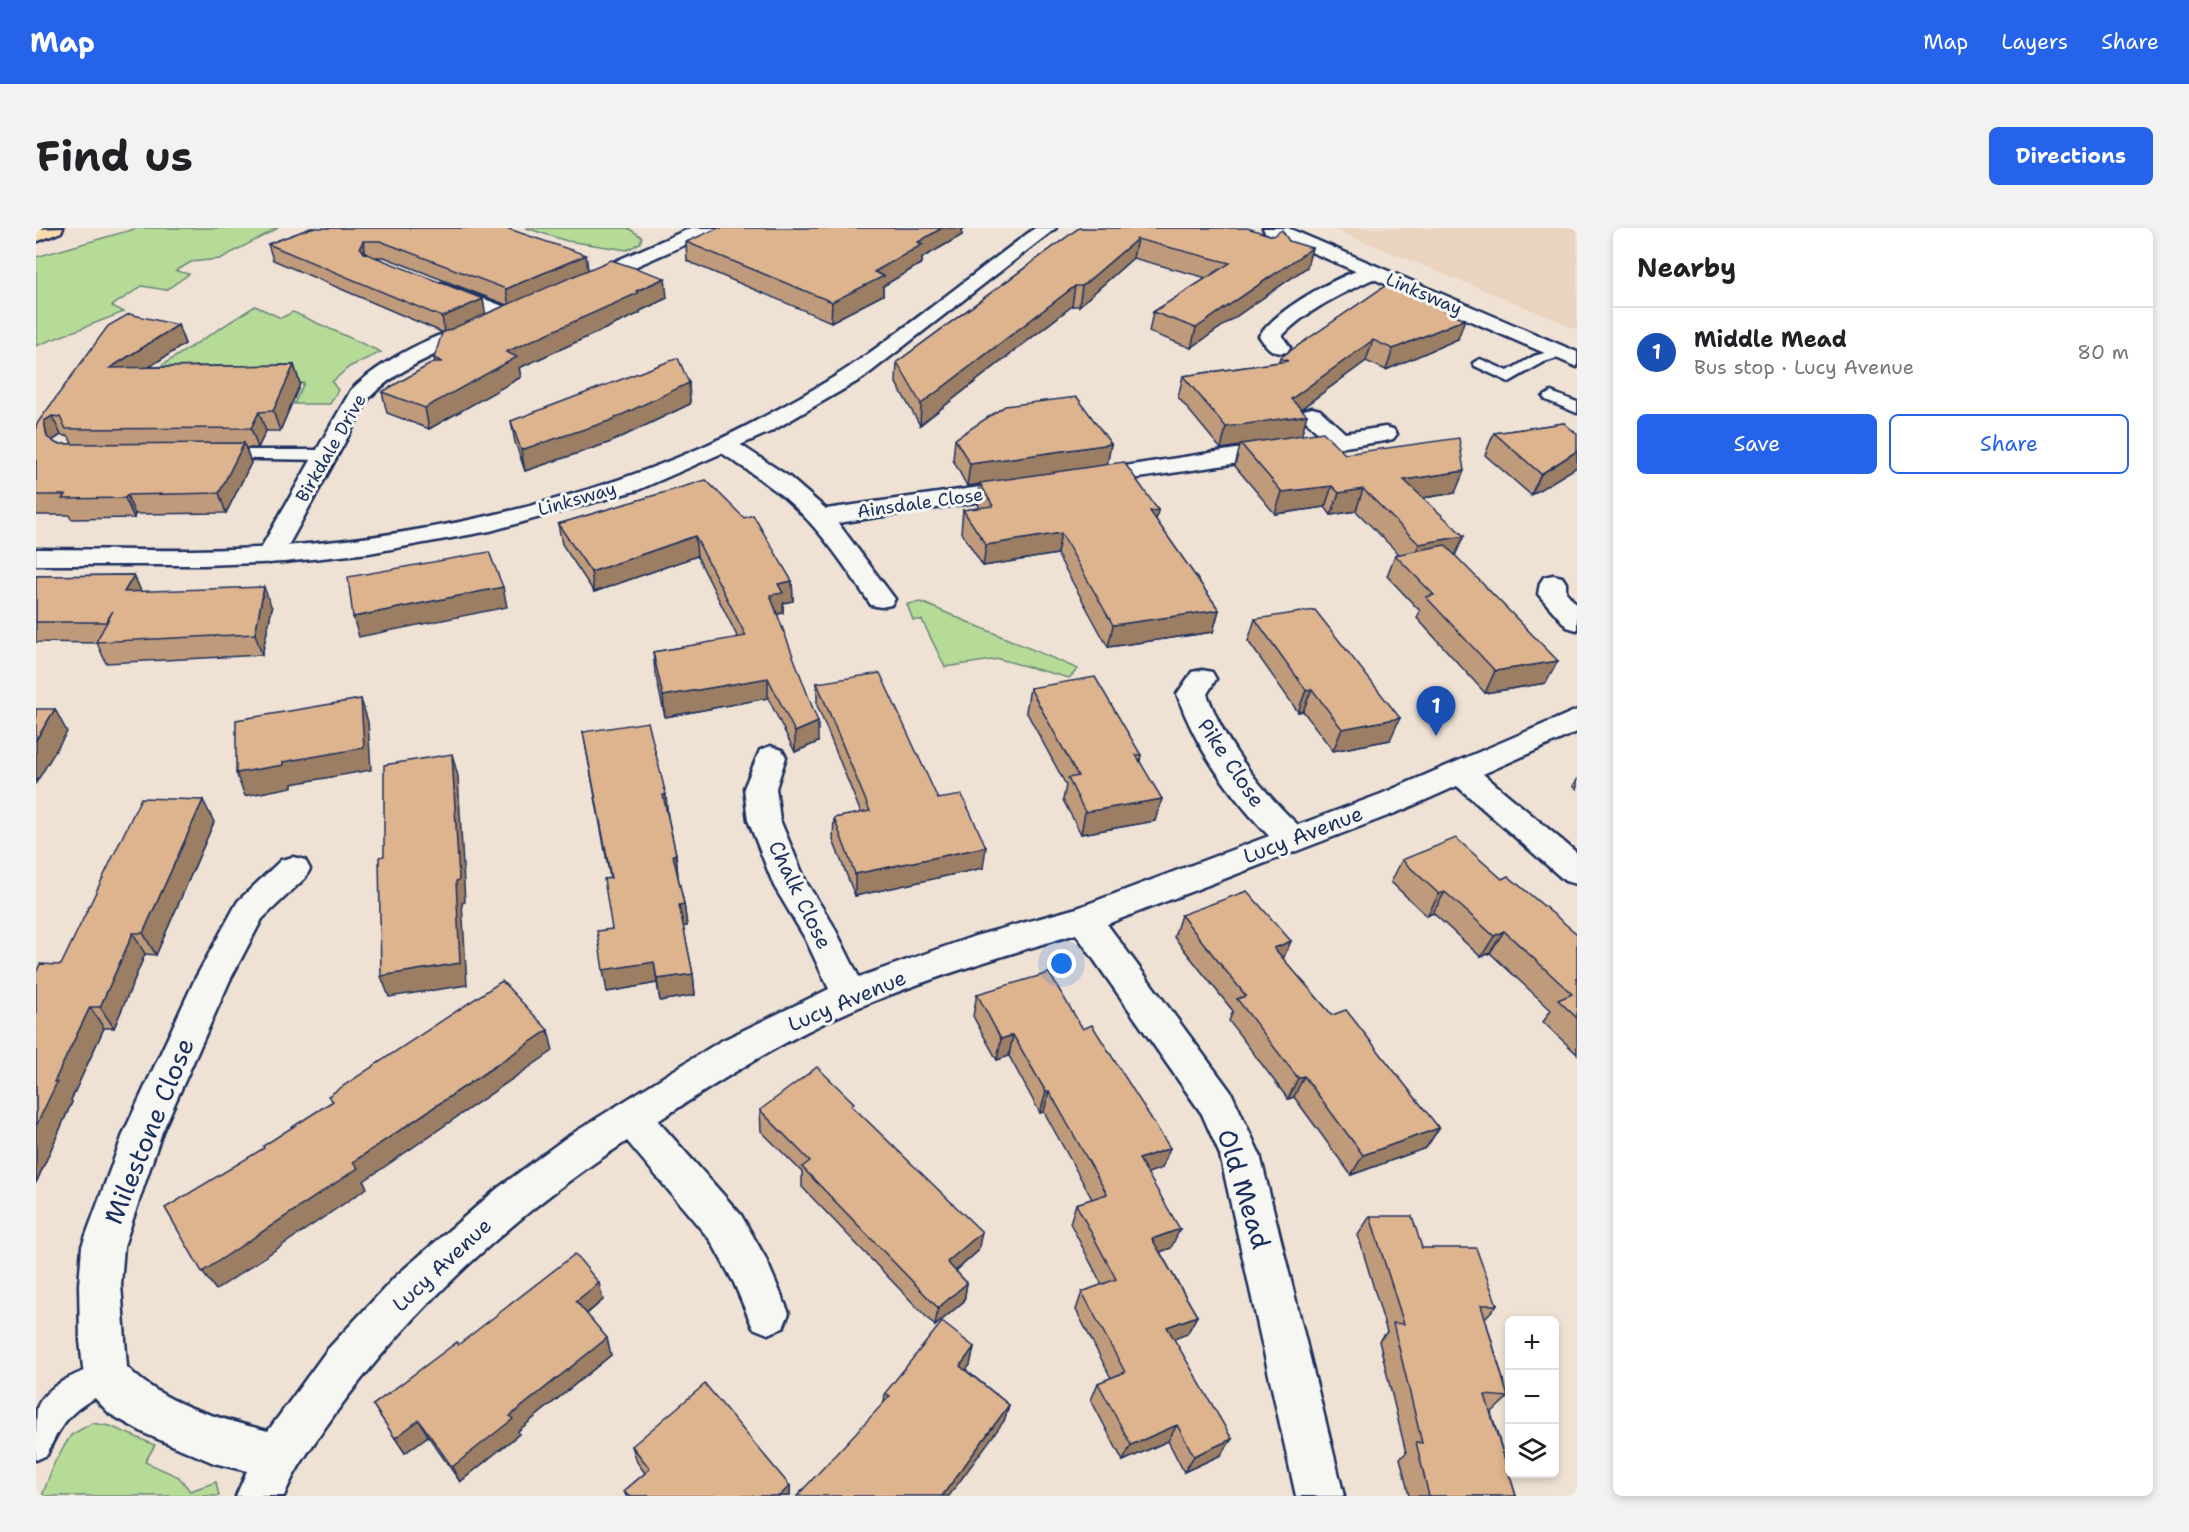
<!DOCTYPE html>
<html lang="en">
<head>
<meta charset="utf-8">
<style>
  body { margin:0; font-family:"Shantell Sans",sans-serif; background:#f2f2f2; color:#202124 }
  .controls { position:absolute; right:18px; bottom:18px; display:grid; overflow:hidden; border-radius:9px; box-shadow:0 3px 9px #0003 }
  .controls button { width:54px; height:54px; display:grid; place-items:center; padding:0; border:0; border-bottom:2px solid #e0e0e0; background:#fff; color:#202124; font:30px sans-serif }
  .you { position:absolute; left:1026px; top:736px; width:21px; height:21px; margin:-15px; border:4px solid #fff; border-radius:50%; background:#1a73e8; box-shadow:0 0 0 9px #1a73e833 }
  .badge { display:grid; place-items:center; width:39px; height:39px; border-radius:50%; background:#2563eb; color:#fff; font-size:20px; font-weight:700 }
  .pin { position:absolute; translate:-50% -50px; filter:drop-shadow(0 2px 3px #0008) }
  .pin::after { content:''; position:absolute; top:32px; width:21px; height:18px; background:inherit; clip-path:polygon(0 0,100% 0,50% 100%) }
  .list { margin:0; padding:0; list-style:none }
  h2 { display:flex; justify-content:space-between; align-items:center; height:78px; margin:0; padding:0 24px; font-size:26px }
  h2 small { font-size:20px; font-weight:400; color:#757577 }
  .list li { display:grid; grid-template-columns:39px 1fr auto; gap:18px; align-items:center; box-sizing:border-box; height:90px; padding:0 24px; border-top:2px solid #e0e0e0 }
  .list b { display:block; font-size:22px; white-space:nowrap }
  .list p { margin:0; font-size:20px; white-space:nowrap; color:#757577 }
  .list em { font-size:20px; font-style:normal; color:#757577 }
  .actions { display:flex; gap:12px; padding:18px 24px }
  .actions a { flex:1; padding:14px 0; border:2px solid #2563eb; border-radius:9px; text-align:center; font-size:21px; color:#2563eb }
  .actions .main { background:#2563eb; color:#fff }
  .icon { flex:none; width:33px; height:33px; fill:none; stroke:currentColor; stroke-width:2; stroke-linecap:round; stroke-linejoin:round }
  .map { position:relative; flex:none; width:1541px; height:1268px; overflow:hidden; border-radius:9px }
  header { display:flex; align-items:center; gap:36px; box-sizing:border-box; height:84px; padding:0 30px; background:#2563eb; color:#fff }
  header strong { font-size:28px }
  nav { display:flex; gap:33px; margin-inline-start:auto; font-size:21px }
  .intro { display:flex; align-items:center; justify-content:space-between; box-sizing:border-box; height:144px; padding:0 36px }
  h1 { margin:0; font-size:42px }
  .button { padding:15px 27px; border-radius:9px; background:#2563eb; color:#fff; font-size:21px; font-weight:700 }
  main { display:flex; gap:36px; padding:0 36px }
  aside { flex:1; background:#fff; border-radius:9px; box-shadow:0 3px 9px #0003 }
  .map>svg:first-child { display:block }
  .built { fill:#ead4bf }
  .green { fill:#b5db97; stroke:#68857a; stroke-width:1.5 }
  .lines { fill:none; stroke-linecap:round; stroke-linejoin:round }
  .lane-casing { stroke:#1b2f5e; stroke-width:5 }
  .street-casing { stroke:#1b2f5e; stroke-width:5 }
  .secondary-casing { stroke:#1b2f5e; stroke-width:5 }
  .highway-casing { stroke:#1b2f5e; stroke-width:5 }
  .lane { fill:#f6f6f2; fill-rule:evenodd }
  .street { fill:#f6f6f2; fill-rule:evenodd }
  .secondary { fill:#f6f6f2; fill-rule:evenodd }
  .highway { fill:#faddab; fill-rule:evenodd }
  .wall { fill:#bf9b7b; stroke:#1b2f5e; stroke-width:1.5; fill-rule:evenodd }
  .shaded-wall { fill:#9b7e64; stroke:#1b2f5e; stroke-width:1.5 }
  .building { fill:#deb48f; stroke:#1b2f5e; stroke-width:1.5 }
  .labels { text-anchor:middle; stroke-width:6; stroke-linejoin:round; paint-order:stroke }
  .far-street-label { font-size:18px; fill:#1b2f5e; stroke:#f6f6f2 }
  .street-label { font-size:21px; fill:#1b2f5e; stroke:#f6f6f2 }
  .near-street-label { font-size:26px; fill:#1b2f5e; stroke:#f6f6f2 }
</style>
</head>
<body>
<header>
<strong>Map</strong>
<nav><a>Map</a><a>Layers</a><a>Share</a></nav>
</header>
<div class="intro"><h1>Find us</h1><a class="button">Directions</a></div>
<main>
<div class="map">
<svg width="1541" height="1268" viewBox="0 0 1541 1268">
  <rect width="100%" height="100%" fill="#efe2d4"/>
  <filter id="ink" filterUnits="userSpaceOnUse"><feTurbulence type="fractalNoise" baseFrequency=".0167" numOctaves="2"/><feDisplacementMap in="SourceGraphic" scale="12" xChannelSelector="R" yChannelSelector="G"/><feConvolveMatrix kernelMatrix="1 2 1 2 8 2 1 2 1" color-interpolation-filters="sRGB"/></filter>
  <g filter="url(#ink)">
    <polygon class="built" points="1294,0 1541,0 1541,102 1511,88"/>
    <g class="green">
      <polygon points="102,0 242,0 184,31 155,34 140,43 153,46 130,62 106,58 76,78 88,84 0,118 0,29"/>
      <polygon points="490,0 592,0 606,9 604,15 591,22 531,13"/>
      <polygon points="219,78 245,90 257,84 345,124 313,139 296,154 302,162 294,176 258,176 268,155 222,156 117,143"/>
      <polygon points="885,374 1042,441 1033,450 963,431 909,439 886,392 877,392 871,376"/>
      <polygon points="56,1195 74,1198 119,1217 109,1234 143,1249 154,1263 180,1254 183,1268 6,1268 19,1233 35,1207"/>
    </g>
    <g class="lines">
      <defs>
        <g id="lane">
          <polygon points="1523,121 1530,125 1528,128 1508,134 1473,154 1439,138 1437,135 1444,131 1472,143 1498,128"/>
          <polygon points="1515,164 1541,174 1541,185 1510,172 1507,169"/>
          <polygon points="181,222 290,222 298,227 290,232 175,230 173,227 175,224"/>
          <path d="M70,1134L81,1138L85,1149L81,1160C42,1176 27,1188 11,1227L0,1232C0,1219 0,1191 1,1180C11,1154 47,1144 70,1134Z"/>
        </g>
        <g id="street">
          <polygon points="655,0 680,0 678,4 555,58 541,58 538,54 541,50"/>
          <path d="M1336,38L1343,40L1346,44L1343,48C1308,65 1273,80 1246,108L1254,119L1251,124C1236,127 1231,119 1223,108C1242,80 1304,46 1336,38Z"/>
          <polygon points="406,55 480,83 483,87 480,91 473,93 466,91 399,65 396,61 399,57"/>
          <path d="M443,94L450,96L454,100L450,104C409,123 365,137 333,170L247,327L243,333L234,335L225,333L221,327L315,162C345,132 402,104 443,94Z"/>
          <polygon points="1276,180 1284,182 1309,205 1349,199 1357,201 1361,206 1357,211 1349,213 1049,258 1040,256 1037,251 1040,246 1049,244 1285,208 1264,187 1268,182"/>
          <path d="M689,210L697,212L752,248L790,281L986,253L995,255L998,260L995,265L986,267L802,295L859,371L855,377L845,379L835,377C809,338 784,300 749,270C727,252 704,237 681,222L677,217L681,212Z"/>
          <polygon points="1517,347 1526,349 1530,355 1530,364 1541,377 1541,402 1531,399 1502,366 1504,355 1508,349"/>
          <path d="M1166,442L1176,444L1180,451L1171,466C1189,516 1223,560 1262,597L1345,566L1541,482V504L1447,546L1541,625V656L1529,653L1421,558L1367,582L1071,696L1195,864L1224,927L1308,1268H1260L1184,927L1166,886L1040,706C969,727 897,749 828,777C755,807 688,850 622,893L705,987L729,1029L753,1085L747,1100L732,1106L717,1100L698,1055L675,1013L591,913C480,985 376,1080 298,1187C280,1213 260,1238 248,1268H200L211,1243L178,1235L110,1206L74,1186L54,1165L48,1149L44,1113L43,1057L46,1018L88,904L159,751L202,673L245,632L257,629L269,632L274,641L269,650L226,691L194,752L126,904L88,1018L85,1057L91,1139C128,1177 182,1190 232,1203L291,1122L360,1048L462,960L531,909L683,814L793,761L769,710L738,658L712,592L708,560L724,522L735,518L746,522L750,529L740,560L744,592L770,654L796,695L823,749L939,708L1041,680L1233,608C1194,568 1159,519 1141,466L1156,444Z"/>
        </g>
        <g id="secondary">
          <path d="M999,0H1020L827,150L734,204L602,262L454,303L333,325L248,334L168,337H0V321C83,321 167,325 249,318C405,306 580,267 718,194C750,177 783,159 812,140C876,96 937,46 999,0Z"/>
          <polygon points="1227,0 1252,0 1541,124 1541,139 1229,4"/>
        </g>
        <polygon id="highway" points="27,0 25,4 0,14 0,1"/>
      </defs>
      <use href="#lane" class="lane-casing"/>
      <use href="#street" class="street-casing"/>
      <use href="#secondary" class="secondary-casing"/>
      <use href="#highway" class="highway-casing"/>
      <use href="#lane" class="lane"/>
      <use href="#street" class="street"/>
      <use href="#secondary" class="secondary"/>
      <use href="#highway" class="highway"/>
    </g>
    <g class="wall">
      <path d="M275,0L550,27L552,42L631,70L604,83V85L483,140L485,149L393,201L351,185L346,164L399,134L398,130L408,105L237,32L232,16ZM340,29H348L471,77L450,86Z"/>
      <polygon points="1043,0 1253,13 1271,39 1155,120 1113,104 1117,84 1171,50 1097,30 1043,78 1036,78 884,197 860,155 861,134"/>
      <polygon points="926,2 926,7 886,30 886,35 847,58 847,67 795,94 651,33 650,14"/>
      <polygon points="1352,56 1422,111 1350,142 1330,133 1265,181 1265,207 1309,226 1419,265 1387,270 1419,328 1510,455 1449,465 1381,390 1384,383 1351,348 1359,327 1363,326 1320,283 1295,287 1289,279 1239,286 1199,238 1204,218 1185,221 1142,169 1147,148 1243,134 1244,130"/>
      <path d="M142,97L149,116L113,139L258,137L264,156L244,203H230L222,220H210L215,235L190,285L99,286L98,290L35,291L33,287H0V197ZM25,207L33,209L36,216H21L17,213V212Z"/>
      <polygon points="653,155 654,176 575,214 489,243 479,214 475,193"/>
      <polygon points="1528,195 1495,267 1449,227 1458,205"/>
      <polygon points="919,211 1075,216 1071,237 1122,282 1120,292 1183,382 1177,404 1072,419 1021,326 947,338 925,304 927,282 944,280 942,276 944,256 931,258 917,232"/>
      <polygon points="670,252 756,353 757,373 747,375 747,385 741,386 782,514 759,524 732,470 629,489 619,444 617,424 702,410 661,328 558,364 526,316 522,296"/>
      <polygon points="98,347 105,364 236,380 226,427 70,435 61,415 0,414 0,348"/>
      <polygon points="1219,391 1354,512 1297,523 1267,483 1262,484 1212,413"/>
      <polygon points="781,455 902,571 947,640 819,668 797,612 798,590 825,585 781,477"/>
      <polygon points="994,460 1105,527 1104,533 1119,593 1045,606 1027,572 1030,557 990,483"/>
      <polygon points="547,504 632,589 640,626 642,649 648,676 651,698 647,698 657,746 659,767 624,773 621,755 571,764 576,701 574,650"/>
      <polygon points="1541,552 1541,561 1537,558"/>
      <polygon points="178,594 120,727 109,726 78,800 68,800 35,872 36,874 0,955 0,745 25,737"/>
      <polygon points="1366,632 1466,651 1540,705 1541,705 1541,826 1507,794 1515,782 1454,725 1445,729 1397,685 1391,688 1355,654"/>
      <polygon points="1145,687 1255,713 1247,731 1296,787 1403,900 1390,920 1315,947 1258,869 1252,871 1193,793 1197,783 1138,709"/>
      <polygon points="941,766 1126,940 1111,945 1135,1020 1124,1024 1161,1088 1151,1106 1138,1111 1185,1227 1148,1244 1132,1213 1087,1233 1055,1172 1062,1155 1075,1150 1040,1082 1046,1064 1066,1057 1034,995 1040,976 1056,971 1008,884 1004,885 973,828 961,832 937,788"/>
      <polygon points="818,880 942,1023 920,1043 931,1055 928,1073 899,1098 766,959 766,944 725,903 724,882"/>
      <polygon points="1334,988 1386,1020 1461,1077 1449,1090 1472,1169 1455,1185 1480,1268 1373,1268 1364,1230 1370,1225 1343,1113 1351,1104 1322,1007"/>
      <polygon points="567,1072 551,1086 575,1127 482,1203 483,1206 424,1254 392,1208 369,1225 337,1177 422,1117"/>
      <polygon points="938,1119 934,1137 930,1142 973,1177 968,1193 848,1174 849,1165"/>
      <polygon points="596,1218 754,1258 754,1268 590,1268 588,1263 609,1245 601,1234"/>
    </g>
    <g class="shaded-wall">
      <polygon points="906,0 929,0 926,2 926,7 886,30 886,35 847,58 847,67 795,94 796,74 882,14"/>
      <polygon points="1101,11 1097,30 1043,78 1046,58"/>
      <polygon points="327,13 331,30 324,19"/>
      <polygon points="1276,20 1271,39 1155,120 1160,100"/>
      <polygon points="550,27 552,43 473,78 470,61"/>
      <polygon points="629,50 631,70 604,83 604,85 483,140 485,149 393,201 389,180 470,124"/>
      <polygon points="1039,58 1036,78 884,197 885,176"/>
      <polygon points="447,71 450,88 409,106 406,89"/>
      <polygon points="1429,91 1422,111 1350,142 1357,121"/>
      <polygon points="142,97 149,116 82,159 74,140"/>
      <polygon points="1337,112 1330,133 1252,190 1271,187 1265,209 1205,216 1204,218 1185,221 1190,199 1255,171"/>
      <polygon points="258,137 264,156 244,203 237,183"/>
      <polygon points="653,155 654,176 575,214 489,243 485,222"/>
      <polygon points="223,184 230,203 222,220 215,200"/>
      <polygon points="16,188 25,207 17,212 20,229 11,209 8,193"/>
      <polygon points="208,215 215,235 190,285 183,265"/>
      <polygon points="1075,216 1071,237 931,258 934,236"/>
      <polygon points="1541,223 1541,239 1495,267 1505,246"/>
      <polygon points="1428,243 1419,265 1360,274 1368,252"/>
      <polygon points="1296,258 1289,279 1239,286 1246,264"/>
      <polygon points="1327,261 1320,283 1295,287 1303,265"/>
      <polygon points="91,267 99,286 98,290 89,270"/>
      <polygon points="1122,282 1118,304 1114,283"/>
      <polygon points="1025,305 1021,326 947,338 950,317"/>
      <polygon points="659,308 661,328 558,364 555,344"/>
      <polygon points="1428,308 1418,330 1375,338 1383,316"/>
      <polygon points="98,347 107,368 88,364"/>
      <polygon points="756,353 757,373 747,375 747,385 735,387 734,367 742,356"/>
      <polygon points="228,359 236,380 226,427 219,406"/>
      <polygon points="467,359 471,379 323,409 317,389"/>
      <polygon points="1183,382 1177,404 1072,419 1077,397"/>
      <polygon points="1522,433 1510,455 1449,465 1459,443"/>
      <polygon points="732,450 732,470 629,489 627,468"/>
      <polygon points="1276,461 1267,483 1262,484 1270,462"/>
      <polygon points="325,471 332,494 335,542 256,556 256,559 209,568 200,545 247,534"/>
      <polygon points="19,481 31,504 0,555 0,512"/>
      <polygon points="1364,490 1354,512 1297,523 1306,501"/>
      <polygon points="782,494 782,514 759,524 759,504"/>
      <polygon points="416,526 422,548 429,674 426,675 431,757 353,769 345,748 420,653"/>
      <polygon points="627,567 630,567 632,589 629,589"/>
      <polygon points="1126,571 1119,593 1045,606 1049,584"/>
      <polygon points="167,572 178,594 120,727 107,705"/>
      <polygon points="950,619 947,640 819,668 819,646"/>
      <polygon points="640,626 642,649 639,649 637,627"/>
      <polygon points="1409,664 1397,685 1391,688 1403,666"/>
      <polygon points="648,676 651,698 645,699 643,677"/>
      <polygon points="1468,703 1454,725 1445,729 1458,708"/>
      <polygon points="97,705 109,726 78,800 64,779"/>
      <polygon points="1255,713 1245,735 1238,720"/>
      <polygon points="618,734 621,755 571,764 567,742"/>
      <polygon points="657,746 659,767 624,773 621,751"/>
      <polygon points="54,779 68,800 35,872 36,874 0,955 0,898 18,854"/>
      <polygon points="512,802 517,823 328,953 331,960 180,1062 166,1044 317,934"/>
      <polygon points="977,807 973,828 961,832 965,811"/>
      <polygon points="1268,848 1258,869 1252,871 1262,850"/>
      <polygon points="1013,863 1008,884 1004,885 1010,864"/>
      <polygon points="1403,900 1390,920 1315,947 1327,927"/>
      <polygon points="1134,920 1126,940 1096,951 1103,931"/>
      <polygon points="1144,1001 1135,1020 1108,1030 1116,1011"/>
      <polygon points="946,1004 942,1023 908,1053 911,1034"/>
      <polygon points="563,1055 567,1072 545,1090 540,1073"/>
      <polygon points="931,1055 928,1073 899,1098 902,1080"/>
      <polygon points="1161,1088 1151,1106 1122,1117 1131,1099"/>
      <polygon points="571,1110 575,1127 482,1203 483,1206 424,1254 416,1239 474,1188"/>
      <polygon points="938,1119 934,1137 920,1155 924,1138"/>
      <polygon points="973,1177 968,1193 913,1268 906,1268"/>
      <polygon points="383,1192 392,1208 369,1225 359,1210"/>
      <polygon points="1141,1197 1132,1213 1087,1233 1095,1217"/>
      <polygon points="1196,1211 1185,1227 1148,1244 1158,1228"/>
      <polygon points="754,1258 754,1268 743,1268"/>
    </g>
    <g class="building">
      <polygon points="275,0 470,0 550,27 470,61 344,13 327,13 324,19 328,25 447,71 406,89 232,16"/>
      <polygon points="682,0 906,0 882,14 887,16 838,44 848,48 796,74 650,14"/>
      <polygon points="1043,0 1211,0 1237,8 1246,2 1253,13 1276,20 1160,100 1117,84 1194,35 1101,11 1046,58 1039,58 885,176 861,134"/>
      <polygon points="575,32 629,50 600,63 602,65 470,124 481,129 389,180 346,164 398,134 406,134 398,130 406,105"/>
      <polygon points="1352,56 1429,91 1357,121 1337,112 1255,171 1271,187 1190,199 1147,148 1252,133 1244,130"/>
      <polygon points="93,86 142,97 74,140 258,137 237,183 223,184 215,200 30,201 24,189 16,188 8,193 11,209 21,216 208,215 183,265 91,267 89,270 26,271 29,267 0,267 0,197 72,98"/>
      <polygon points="642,130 653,155 573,193 485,222 475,193"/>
      <polygon points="1041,169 1075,216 934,236 919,211 969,178"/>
      <polygon points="1528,195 1541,206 1541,223 1505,246 1458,205"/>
      <polygon points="1287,204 1309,226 1423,210 1428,243 1368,252 1428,308 1383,316 1327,261 1303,265 1296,258 1246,264 1205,216"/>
      <polygon points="1088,234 1122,282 1114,283 1183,382 1077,397 1025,305 950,317 927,282 957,278 944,255"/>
      <polygon points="670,252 708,290 717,287 756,353 742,356 747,365 734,367 782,494 759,504 732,450 627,468 617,424 710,408 659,308 555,344 522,296"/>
      <polygon points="1409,317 1522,433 1459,443 1390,369 1398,367 1359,327"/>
      <polygon points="453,324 467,359 317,389 312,349"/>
      <polygon points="98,347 88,364 228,359 219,406 60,414 77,383 70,394 0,394 0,348"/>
      <polygon points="1279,382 1364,490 1306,501 1276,461 1270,462 1219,391"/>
      <polygon points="844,445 902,571 926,567 950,619 819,646 798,590 834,583 781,455"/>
      <polygon points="1059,449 1105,527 1100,527 1126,571 1049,584 1032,550 1042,548 994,460"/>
      <polygon points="325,471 328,520 247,534 247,537 200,545 200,492"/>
      <polygon points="0,481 19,481 0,512"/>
      <polygon points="612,494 630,567 627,567 640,626 637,627 648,676 643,677 657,746 621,751 618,734 567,742 561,703 576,701 568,651 575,650 547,504"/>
      <polygon points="416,526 423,652 420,653 424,735 345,748 343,629 348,628 348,537"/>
      <polygon points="105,570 167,572 107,705 97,705 64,779 54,779 18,854 21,854 0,898 0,745 4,736 25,737"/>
      <polygon points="1420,610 1466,651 1472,648 1540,705 1541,705 1541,790 1522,772 1536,766 1468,703 1458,708 1409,664 1403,666 1366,632"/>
      <polygon points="1211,663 1255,713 1238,720 1296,787 1310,782 1403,900 1327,927 1268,848 1262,850 1201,771 1210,768 1145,687"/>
      <polygon points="1013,745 1047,801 1056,797 1134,920 1103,931 1144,1001 1116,1011 1161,1088 1131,1099 1196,1211 1158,1228 1141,1197 1095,1217 1062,1155 1089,1144 1046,1064 1080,1051 1040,976 1071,966 1013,863 1010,864 977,807 965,811 941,766"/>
      <polygon points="466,753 512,802 317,934 322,940 166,1044 129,980 228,920 227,918 297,873 292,868"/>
      <polygon points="781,839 818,875 815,877 946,1004 911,1034 931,1055 902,1080 766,939 774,933 724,882"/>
      <polygon points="1334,988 1376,988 1386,1020 1440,1020 1461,1077 1445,1077 1472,1169 1449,1167 1480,1268 1393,1268 1380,1214 1386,1215 1357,1095 1368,1096"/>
      <polygon points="539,1026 563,1055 540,1073 571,1110 474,1188 477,1191 416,1239 383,1192 359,1210 337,1177 421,1114 422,1117"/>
      <polygon points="906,1094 938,1119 924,1138 973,1177 906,1268 761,1268 854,1168 849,1165"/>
      <polygon points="669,1156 754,1258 743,1268 592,1268 588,1263 614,1241 596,1218"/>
    </g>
  </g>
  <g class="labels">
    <g class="far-street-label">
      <text transform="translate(1388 66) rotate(23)" y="6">Linksway</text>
      <text transform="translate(295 220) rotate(-60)" y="6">Birkdale Drive</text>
      <text transform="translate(541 271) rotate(-16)" y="6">Linksway</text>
      <text transform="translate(884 275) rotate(-8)" y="6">Ainsdale Close</text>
    </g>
    <g class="street-label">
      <text transform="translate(1195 535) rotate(56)" y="7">Pike Close</text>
      <text transform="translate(1267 607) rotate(-21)" y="7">Lucy Avenue</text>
      <text transform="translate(764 667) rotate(64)" y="7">Chalk Close</text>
      <text transform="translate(811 773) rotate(-23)" y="7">Lucy Avenue</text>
      <text transform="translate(406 1037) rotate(-43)" y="7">Lucy Avenue</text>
    </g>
    <g class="near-street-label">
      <text transform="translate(113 903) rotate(-68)" y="9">Milestone Close</text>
      <text transform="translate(1208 961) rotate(73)" y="9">Old Mead</text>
    </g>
  </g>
</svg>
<div class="controls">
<button>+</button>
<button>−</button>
<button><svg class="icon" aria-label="layers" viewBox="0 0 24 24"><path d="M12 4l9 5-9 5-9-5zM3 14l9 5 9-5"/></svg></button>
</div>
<div class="you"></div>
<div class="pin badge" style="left:1400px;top:508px;background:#1a4fb4">1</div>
</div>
<aside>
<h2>Nearby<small></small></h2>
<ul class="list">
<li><span class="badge" style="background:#1a4fb4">1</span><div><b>Middle Mead</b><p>Bus stop · Lucy Avenue</p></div><em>80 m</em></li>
</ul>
<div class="actions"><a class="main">Save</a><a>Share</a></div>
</aside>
</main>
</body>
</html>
